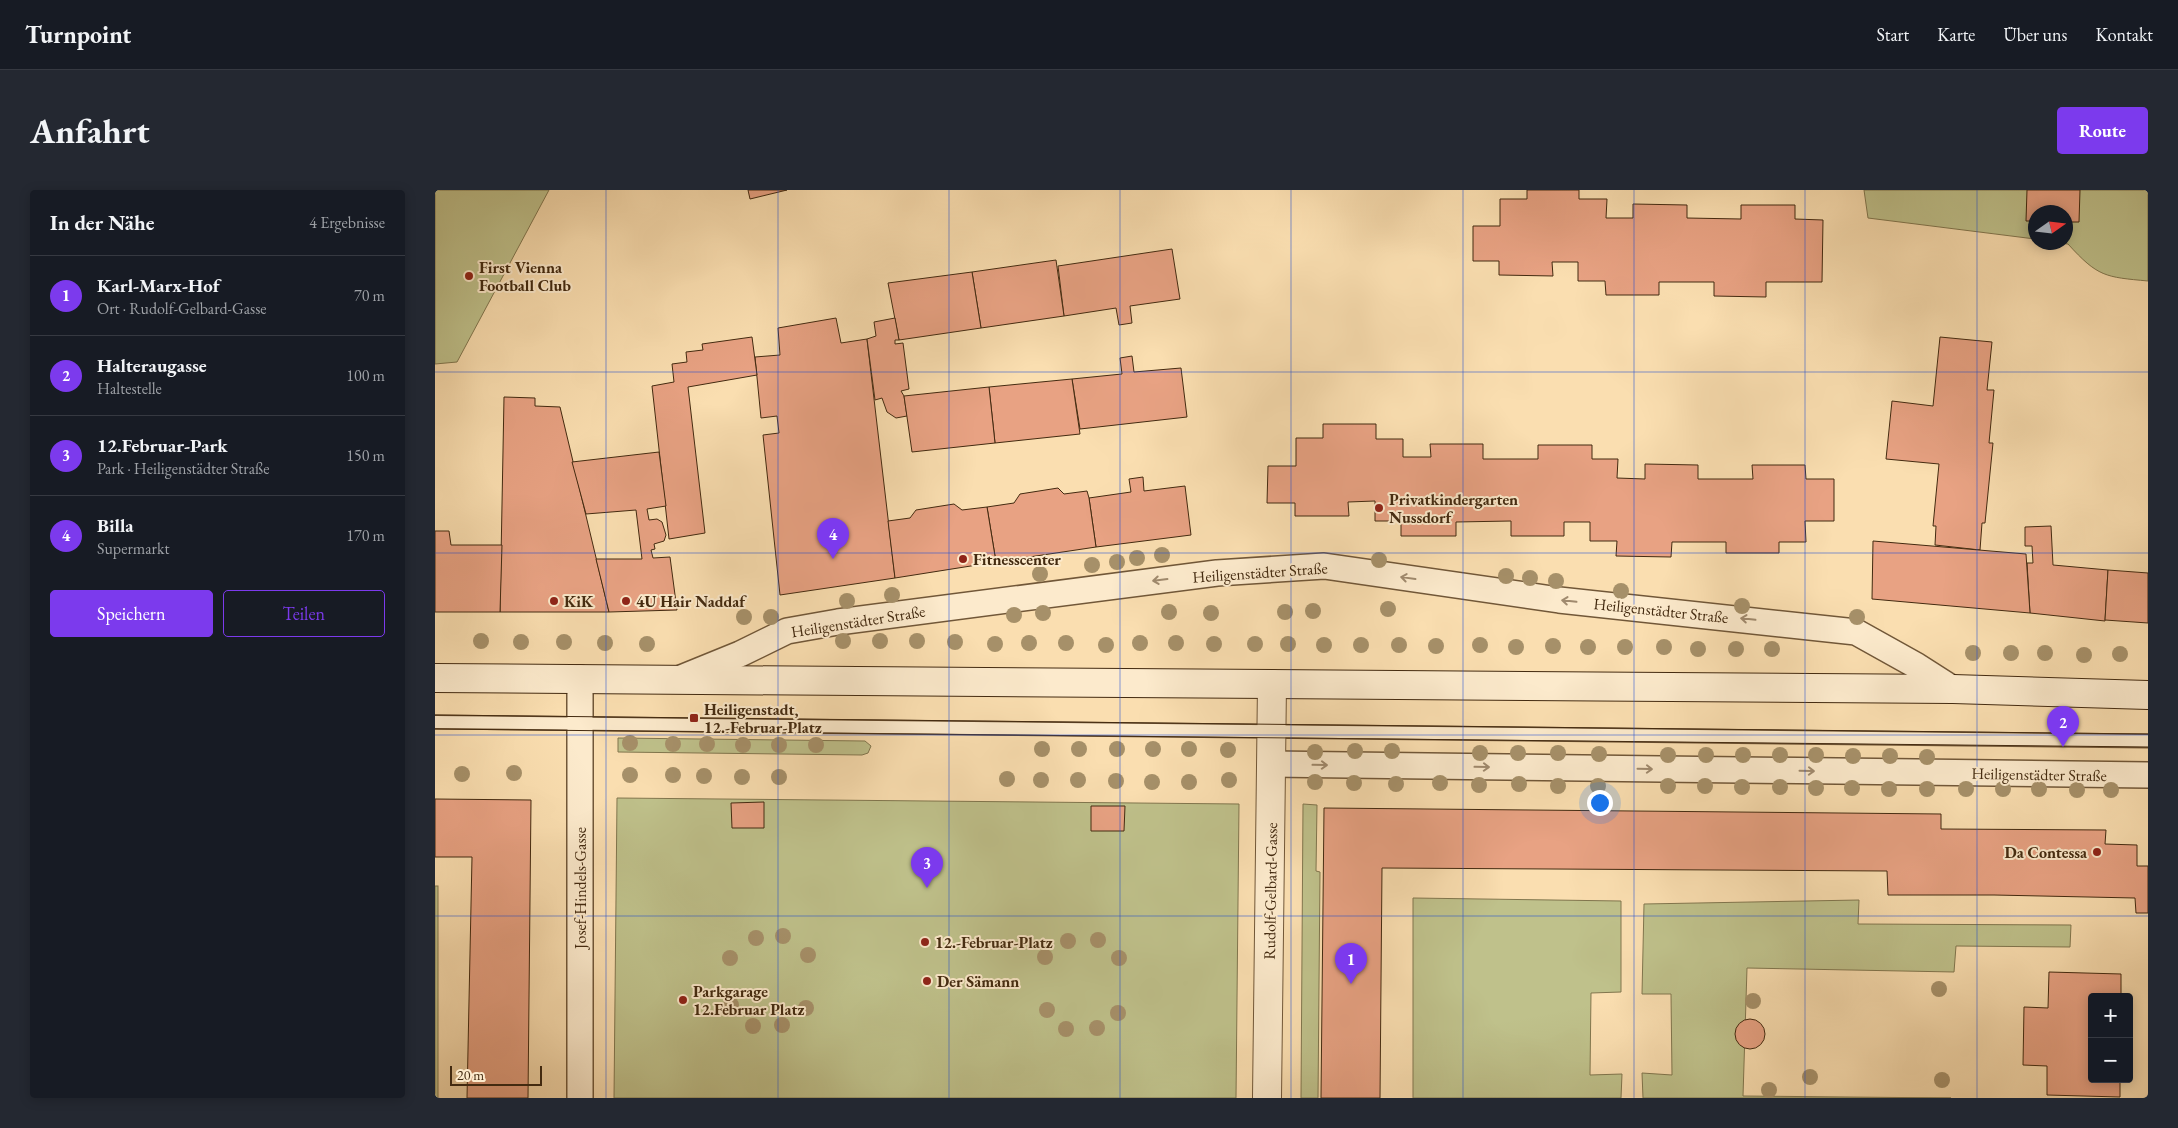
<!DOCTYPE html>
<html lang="de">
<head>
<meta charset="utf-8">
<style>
  body { margin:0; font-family:"EB Garamond",serif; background:#242831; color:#f1f3f6 }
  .controls { position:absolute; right:15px; bottom:15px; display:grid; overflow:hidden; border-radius:5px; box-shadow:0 2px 12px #0003 }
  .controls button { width:45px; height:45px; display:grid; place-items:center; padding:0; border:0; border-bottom:1px solid #363941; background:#171b24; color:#f1f3f6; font:25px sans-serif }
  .compass { position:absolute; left:1593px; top:15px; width:45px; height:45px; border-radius:50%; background:#171b24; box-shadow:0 2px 12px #0003; rotate:76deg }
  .scale { position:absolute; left:15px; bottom:12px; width:92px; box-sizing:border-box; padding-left:5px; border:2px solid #432a10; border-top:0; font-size:14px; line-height:18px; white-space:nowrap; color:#432a10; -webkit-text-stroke:4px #fceacc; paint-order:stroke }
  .you { position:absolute; left:1164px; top:612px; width:18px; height:18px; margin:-12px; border:4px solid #fff; border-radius:50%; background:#1a73e8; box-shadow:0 0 0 8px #1a73e833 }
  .badge { display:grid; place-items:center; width:32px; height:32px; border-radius:50%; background:#7c3aed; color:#fff; font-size:16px; font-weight:700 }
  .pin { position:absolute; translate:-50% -41px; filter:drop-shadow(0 1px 2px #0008) }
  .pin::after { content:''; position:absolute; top:26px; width:18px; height:15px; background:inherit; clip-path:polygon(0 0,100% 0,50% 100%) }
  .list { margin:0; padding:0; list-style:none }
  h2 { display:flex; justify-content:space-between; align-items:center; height:65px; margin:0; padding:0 20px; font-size:21px }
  h2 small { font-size:16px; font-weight:400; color:#9ea1a6 }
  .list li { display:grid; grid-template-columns:32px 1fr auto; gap:15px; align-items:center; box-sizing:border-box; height:80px; padding:0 20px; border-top:1px solid #363941 }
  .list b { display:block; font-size:19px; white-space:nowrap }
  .list p { margin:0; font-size:16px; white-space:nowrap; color:#9ea1a6 }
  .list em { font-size:16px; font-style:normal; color:#9ea1a6 }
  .actions { display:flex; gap:10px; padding:15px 20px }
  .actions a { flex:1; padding:11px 0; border:1px solid #7c3aed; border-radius:5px; text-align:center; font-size:18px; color:#7c3aed }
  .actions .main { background:#7c3aed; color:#fff }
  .map { position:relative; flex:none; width:1713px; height:908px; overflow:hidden; border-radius:5px }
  header { display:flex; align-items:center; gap:30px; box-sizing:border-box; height:70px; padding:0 25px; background:#171b24; border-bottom:1px solid #363941 }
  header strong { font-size:24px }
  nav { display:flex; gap:28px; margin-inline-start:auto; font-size:18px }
  .intro { display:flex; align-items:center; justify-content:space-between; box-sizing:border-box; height:120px; padding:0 30px }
  h1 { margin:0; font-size:35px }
  .button { padding:12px 22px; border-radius:5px; background:#7c3aed; color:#fff; font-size:18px; font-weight:700 }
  main { display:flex; gap:30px; padding:0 30px }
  aside { flex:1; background:#171b24; border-radius:5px; box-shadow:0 2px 12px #0003 }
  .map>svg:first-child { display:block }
  .green { fill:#bfc18b; stroke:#81764e }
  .building { fill:#e8a283; stroke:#432a10 }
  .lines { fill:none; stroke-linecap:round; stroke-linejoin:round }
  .service-casing { stroke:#715738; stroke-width:15 }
  .minor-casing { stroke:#715738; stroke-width:28 }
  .tertiary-casing { stroke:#715738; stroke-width:30 }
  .secondary-casing { stroke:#432a10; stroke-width:30 }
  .service { stroke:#fceacc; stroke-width:12 }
  .minor { stroke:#fceacc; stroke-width:25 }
  .tertiary { stroke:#fceacc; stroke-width:28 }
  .secondary { stroke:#fceacc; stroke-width:28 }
  .tram { stroke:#432a10; stroke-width:1 }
  .tree { fill:#a69069 }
  .oneway { stroke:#a08a6e }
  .grid { fill:none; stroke:#1d4ed8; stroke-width:1; stroke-opacity:0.55 }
  .poi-dot { fill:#8f2418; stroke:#fceacc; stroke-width:2 }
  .labels { text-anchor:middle; stroke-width:4; stroke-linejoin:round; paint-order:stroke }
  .poi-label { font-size:16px; font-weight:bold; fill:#432a10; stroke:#fceacc; text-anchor:start }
  .street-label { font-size:16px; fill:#432a10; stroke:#fceacc }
</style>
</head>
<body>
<header>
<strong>Turnpoint</strong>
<nav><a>Start</a><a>Karte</a><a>Über uns</a><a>Kontakt</a></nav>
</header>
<div class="intro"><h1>Anfahrt</h1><a class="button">Route</a></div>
<main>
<aside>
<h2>In der Nähe<small>4 Ergebnisse</small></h2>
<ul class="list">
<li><span class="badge">1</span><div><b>Karl-Marx-Hof</b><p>Ort · Rudolf-Gelbard-Gasse</p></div><em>70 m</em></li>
<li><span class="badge">2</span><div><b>Halteraugasse</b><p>Haltestelle</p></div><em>100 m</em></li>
<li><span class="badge">3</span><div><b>12.Februar-Park</b><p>Park · Heiligenstädter Straße</p></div><em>150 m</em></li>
<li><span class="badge">4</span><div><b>Billa</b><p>Supermarkt</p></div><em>170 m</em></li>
</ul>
<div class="actions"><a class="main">Speichern</a><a>Teilen</a></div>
</aside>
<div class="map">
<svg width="1713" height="908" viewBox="0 0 1713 908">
  <rect width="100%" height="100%" fill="#fadeb0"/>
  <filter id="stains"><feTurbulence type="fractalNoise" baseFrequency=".004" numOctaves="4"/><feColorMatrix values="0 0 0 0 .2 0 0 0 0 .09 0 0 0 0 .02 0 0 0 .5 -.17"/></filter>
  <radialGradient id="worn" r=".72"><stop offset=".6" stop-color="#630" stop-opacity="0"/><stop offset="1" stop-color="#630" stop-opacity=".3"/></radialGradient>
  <g class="green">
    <polygon points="0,0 114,0 22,172 0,174"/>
    <path d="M1429,0H1713V91C1670,87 1663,87 1633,54L1624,53L1630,52V22H1600V49L1433,28Z"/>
    <polygon points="183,548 430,551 436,556 433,563 427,565 183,562"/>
    <polygon points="182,608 804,614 801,908 179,908"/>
    <polygon points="868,614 882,615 881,681 885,682 883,908 866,908"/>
    <rect x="0" y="696" width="3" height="212"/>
    <polygon points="978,708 1186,711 1186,802 1156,803 1155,885 1187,884 1186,908 978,908"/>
    <polygon points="1424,710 1423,734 1636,735 1635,757 1521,756 1519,782 1312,778 1308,906 1516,908 1208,908 1207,883 1237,885 1236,804 1207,804 1209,714"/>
  </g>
  <g class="building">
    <polygon points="313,0 352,0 315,9"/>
    <polygon points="1092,0 1144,0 1144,9 1172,9 1171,28 1198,28 1198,14 1252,15 1252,28 1306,29 1306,15 1360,15 1360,29 1388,30 1387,92 1331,92 1331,107 1279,106 1279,92 1224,92 1224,105 1171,105 1170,91 1143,91 1143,72 1117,72 1118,86 1064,85 1064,71 1038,71 1038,36 1065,36 1065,9 1092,9"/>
    <polygon points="1592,0 1645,0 1644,32 1630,32 1630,22 1600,22 1600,31 1591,31"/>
    <polygon points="737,59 745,109 695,116 697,133 684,135 681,118 629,126 623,76"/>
    <polygon points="621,70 629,126 546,138 537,82"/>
    <polygon points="537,82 546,138 464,150 453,93"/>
    <polygon points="401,128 406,153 432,149 460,388 345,405 328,245 344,243 342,226 326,228 320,167 345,165 343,138"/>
    <polygon points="460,128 464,150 460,150 460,154 468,153 474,199 466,201 469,206 472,226 461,228 452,222 447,208 440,210 432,149 441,146 439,132"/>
    <polygon points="317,147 322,185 253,197 270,343 234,349 217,196 239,192 237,174 252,172 251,162 268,160 267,154"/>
    <polygon points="1505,147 1557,152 1552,200 1559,200 1554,253 1558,253 1550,333 1547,333 1545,360 1500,355 1501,336 1498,336 1504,274 1451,269 1457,211 1498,216"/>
    <polygon points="697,166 699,182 746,178 752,227 645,239 637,189 687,184 685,168"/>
    <polygon points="637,189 645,244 560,253 554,197"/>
    <polygon points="554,197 560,253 477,262 469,206"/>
    <polygon points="69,207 100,208 100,216 125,217 174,422 65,422"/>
    <polygon points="888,234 941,234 941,249 968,249 968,267 996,267 995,254 1048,254 1048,269 1103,269 1103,255 1157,255 1157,269 1183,269 1182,288 1210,289 1210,274 1263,275 1263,289 1318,289 1317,275 1370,275 1371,289 1399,289 1399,331 1370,331 1371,352 1344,352 1344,363 1291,363 1291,352 1237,352 1236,367 1181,366 1182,351 1155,351 1155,332 1129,332 1129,346 1076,346 1076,331 1021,332 1021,346 966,346 966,331 940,331 940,311 913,312 914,326 860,326 860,313 832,313 833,276 861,276 861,248 888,248"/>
    <polygon points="224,262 231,316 212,319 214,330 222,329 227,332 231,345 229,351 219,354 220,359 216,360 218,368 235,367 242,420 174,422 161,369 207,369 201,320 151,324 137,272"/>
    <polygon points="708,287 709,301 750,296 756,345 661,357 654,308 696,302 694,289"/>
    <polygon points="623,298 629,304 652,301 654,308 661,357 561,372 552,317 579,313 585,304"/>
    <polygon points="519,314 527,320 552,317 561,372 460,388 453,331 475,328 481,320"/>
    <polygon points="1616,336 1618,375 1673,380 1670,431 1595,423 1592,373 1598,373 1597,356 1590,356 1590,337"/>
    <polygon points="0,341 14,341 16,355 67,355 65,422 0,422"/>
    <polygon points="1438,351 1591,364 1595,423 1437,409"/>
    <polygon points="1673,380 1713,383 1713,433 1670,430"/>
    <polygon points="0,609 96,610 93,908 32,908 37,667 0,667"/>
    <polygon points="329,612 329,638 297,638 296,613"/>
    <polygon points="656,616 690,616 689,641 656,641"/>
    <polygon points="889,618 1506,624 1506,639 1671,640 1670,654 1702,655 1702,676 1713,676 1713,723 1701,723 1700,708 1559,705 1453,705 1452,681 947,678 945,908 886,908"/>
    <polygon points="1614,782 1686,784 1686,807 1657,807 1657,889 1685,889 1685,907 1612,905 1612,876 1588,875 1589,817 1613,818"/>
    <circle cx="1315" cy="844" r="15"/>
  </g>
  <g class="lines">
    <defs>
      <polyline id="service" points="0,532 1713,551"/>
      <g id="minor">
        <polyline points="145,488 145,908"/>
        <polyline points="246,488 305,464 352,441 403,432 782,383 889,376 1124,410 1421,442 1482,476 1518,499"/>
        <polyline points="836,574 1713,585"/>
      </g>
      <polyline id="tertiary" points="832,908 837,494"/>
      <polyline id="secondary" points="0,488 1518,499 1713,505"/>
    </defs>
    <use href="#service" class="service-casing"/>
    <use href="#minor" class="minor-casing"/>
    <use href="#tertiary" class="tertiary-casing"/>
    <use href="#secondary" class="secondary-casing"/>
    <use href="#service" class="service"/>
    <use href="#minor" class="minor"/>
    <use href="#tertiary" class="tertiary"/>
    <use href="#secondary" class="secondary"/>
    <g class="tram">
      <polyline points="0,525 1713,544"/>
      <polyline points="0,539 1713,557"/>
    </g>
  </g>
  <g class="tree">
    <circle cx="727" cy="365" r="8"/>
    <circle cx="702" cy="368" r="8"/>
    <circle cx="944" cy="370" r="8"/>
    <circle cx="682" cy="372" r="8"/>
    <circle cx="657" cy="375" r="8"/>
    <circle cx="605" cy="384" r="8"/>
    <circle cx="1071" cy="386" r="8"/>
    <circle cx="1095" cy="388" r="8"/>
    <circle cx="1121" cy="391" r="8"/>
    <circle cx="1186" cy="401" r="8"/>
    <circle cx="457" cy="405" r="8"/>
    <circle cx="412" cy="411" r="8"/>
    <circle cx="1307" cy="416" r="8"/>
    <circle cx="953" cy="419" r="8"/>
    <circle cx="878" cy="421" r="8"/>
    <circle cx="734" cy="422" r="8"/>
    <circle cx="850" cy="422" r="8"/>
    <circle cx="608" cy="423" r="8"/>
    <circle cx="776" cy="423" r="8"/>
    <circle cx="579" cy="425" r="8"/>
    <circle cx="309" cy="427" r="8"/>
    <circle cx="336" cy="427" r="8"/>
    <circle cx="1422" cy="427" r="8"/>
    <circle cx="46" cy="451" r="8"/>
    <circle cx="408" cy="451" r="8"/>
    <circle cx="445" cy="451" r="8"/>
    <circle cx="482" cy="451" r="8"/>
    <circle cx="86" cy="452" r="8"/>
    <circle cx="129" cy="452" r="8"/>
    <circle cx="520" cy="452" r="8"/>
    <circle cx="170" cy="453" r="8"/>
    <circle cx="594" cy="453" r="8"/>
    <circle cx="631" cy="453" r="8"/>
    <circle cx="705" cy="453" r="8"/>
    <circle cx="741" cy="453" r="8"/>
    <circle cx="212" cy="454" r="8"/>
    <circle cx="560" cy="454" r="8"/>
    <circle cx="779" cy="454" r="8"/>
    <circle cx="820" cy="454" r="8"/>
    <circle cx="853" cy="454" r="8"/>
    <circle cx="671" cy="455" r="8"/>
    <circle cx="889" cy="455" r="8"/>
    <circle cx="926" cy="455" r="8"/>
    <circle cx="964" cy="455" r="8"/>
    <circle cx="1045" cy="455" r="8"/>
    <circle cx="1001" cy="456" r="8"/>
    <circle cx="1118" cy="456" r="8"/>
    <circle cx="1081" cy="457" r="8"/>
    <circle cx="1153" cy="457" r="8"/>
    <circle cx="1190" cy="457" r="8"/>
    <circle cx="1229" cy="457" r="8"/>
    <circle cx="1263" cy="459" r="8"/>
    <circle cx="1301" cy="459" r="8"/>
    <circle cx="1337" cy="459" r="8"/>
    <circle cx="1538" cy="463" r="8"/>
    <circle cx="1576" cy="463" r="8"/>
    <circle cx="1610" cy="463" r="8"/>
    <circle cx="1685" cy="464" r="8"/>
    <circle cx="1649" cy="465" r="8"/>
    <circle cx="195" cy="553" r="8"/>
    <circle cx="238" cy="554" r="8"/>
    <circle cx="272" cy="554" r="8"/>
    <circle cx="308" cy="555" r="8"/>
    <circle cx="344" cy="555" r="8"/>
    <circle cx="381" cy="555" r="8"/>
    <circle cx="607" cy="559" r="8"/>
    <circle cx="644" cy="559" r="8"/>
    <circle cx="682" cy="559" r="8"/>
    <circle cx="718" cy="559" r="8"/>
    <circle cx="754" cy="559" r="8"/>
    <circle cx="793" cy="560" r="8"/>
    <circle cx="920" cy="561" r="8"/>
    <circle cx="957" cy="561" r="8"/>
    <circle cx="880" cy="562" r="8"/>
    <circle cx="1045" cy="563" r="8"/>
    <circle cx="1083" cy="563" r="8"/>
    <circle cx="1123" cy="563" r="8"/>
    <circle cx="1164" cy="564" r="8"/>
    <circle cx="1233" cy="565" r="8"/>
    <circle cx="1271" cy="565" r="8"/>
    <circle cx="1308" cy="565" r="8"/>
    <circle cx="1345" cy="565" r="8"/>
    <circle cx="1381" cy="565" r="8"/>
    <circle cx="1418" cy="566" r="8"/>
    <circle cx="1455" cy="566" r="8"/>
    <circle cx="1492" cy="567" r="8"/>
    <circle cx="79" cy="583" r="8"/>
    <circle cx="27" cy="584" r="8"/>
    <circle cx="195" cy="585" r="8"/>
    <circle cx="238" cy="585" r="8"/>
    <circle cx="269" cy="586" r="8"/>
    <circle cx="307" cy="587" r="8"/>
    <circle cx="344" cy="587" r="8"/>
    <circle cx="572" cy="589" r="8"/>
    <circle cx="606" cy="590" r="8"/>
    <circle cx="643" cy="590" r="8"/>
    <circle cx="794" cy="590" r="8"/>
    <circle cx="681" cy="591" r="8"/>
    <circle cx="717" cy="592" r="8"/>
    <circle cx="754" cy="592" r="8"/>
    <circle cx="880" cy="592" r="8"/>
    <circle cx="919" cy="593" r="8"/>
    <circle cx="1005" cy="593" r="8"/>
    <circle cx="961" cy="594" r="8"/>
    <circle cx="1084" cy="594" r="8"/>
    <circle cx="1044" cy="595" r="8"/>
    <circle cx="1123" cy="596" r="8"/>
    <circle cx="1163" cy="596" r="8"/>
    <circle cx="1233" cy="596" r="8"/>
    <circle cx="1270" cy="596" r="8"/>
    <circle cx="1307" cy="597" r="8"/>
    <circle cx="1345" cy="597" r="8"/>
    <circle cx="1381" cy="598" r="8"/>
    <circle cx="1417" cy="598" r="8"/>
    <circle cx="1454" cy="599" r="8"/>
    <circle cx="1492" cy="599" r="8"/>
    <circle cx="1531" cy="599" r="8"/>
    <circle cx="1568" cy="599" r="8"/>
    <circle cx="1604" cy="599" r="8"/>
    <circle cx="1642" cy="600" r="8"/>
    <circle cx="1676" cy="600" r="8"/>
    <circle cx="348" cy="746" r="8"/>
    <circle cx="321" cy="748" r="8"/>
    <circle cx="663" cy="750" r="8"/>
    <circle cx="633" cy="751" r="8"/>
    <circle cx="373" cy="765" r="8"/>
    <circle cx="610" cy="767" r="8"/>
    <circle cx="295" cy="768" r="8"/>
    <circle cx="684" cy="768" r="8"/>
    <circle cx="1504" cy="799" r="8"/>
    <circle cx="1318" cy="811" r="8"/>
    <circle cx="296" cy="815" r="8"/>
    <circle cx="371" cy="818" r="8"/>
    <circle cx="612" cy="820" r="8"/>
    <circle cx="683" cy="823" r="8"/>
    <circle cx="347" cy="835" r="8"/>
    <circle cx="318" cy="836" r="8"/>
    <circle cx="662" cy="838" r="8"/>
    <circle cx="631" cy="839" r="8"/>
    <circle cx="1375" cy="887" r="8"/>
    <circle cx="1507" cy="890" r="8"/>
    <circle cx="1334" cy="900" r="8"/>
  </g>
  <defs><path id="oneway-shaft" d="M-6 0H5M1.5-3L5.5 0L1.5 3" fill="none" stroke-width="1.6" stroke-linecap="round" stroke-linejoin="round" transform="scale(1.25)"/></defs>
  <g class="oneway">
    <use href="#oneway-shaft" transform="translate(973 388) rotate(-172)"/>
    <use href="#oneway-shaft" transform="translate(725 390) rotate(173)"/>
    <use href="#oneway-shaft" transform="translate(1134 411) rotate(-174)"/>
    <use href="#oneway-shaft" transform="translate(1313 429) rotate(-174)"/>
    <use href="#oneway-shaft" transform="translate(885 575) rotate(1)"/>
    <use href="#oneway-shaft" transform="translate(1047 577) rotate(1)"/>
    <use href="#oneway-shaft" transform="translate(1210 579) rotate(1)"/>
    <use href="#oneway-shaft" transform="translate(1372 581) rotate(1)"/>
  </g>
  <path class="grid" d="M171,0V908M343,0V908M514,0V908M685,0V908M856,0V908M1028,0V908M1199,0V908M1370,0V908M1542,0V908M0,182H1713M0,363H1713M0,545H1713M0,726H1713"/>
  <g class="poi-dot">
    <circle cx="34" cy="86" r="5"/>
    <circle cx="944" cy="318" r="5"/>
    <circle cx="528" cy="369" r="5"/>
    <circle cx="119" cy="411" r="5"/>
    <circle cx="191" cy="411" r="5"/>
    <rect x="254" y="523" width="10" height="10" rx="2.5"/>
    <circle cx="1662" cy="662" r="5"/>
    <circle cx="490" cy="752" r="5"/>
    <circle cx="492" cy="791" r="5"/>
    <circle cx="248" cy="810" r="5"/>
  </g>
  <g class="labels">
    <g class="poi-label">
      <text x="44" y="83">First Vienna<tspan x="44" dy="18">Football Club</tspan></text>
      <text x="954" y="315">Privatkindergarten<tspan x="954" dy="18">Nussdorf</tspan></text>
      <text x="538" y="375">Fitnesscenter</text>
      <text x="129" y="417">KiK</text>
      <text x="201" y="417">4U Hair Naddaf</text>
      <text x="269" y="525">Heiligenstadt,<tspan x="269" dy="18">12.-Februar-Platz</tspan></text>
      <text x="1652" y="668" text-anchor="end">Da Contessa</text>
      <text x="500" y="758">12.-Februar-Platz</text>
      <text x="502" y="797">Der Sämann</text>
      <text x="258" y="807">Parkgarage<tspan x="258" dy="18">12.Februar Platz</tspan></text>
    </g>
    <g class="street-label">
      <text transform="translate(825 382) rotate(-4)" y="6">Heiligenstädter Straße</text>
      <text transform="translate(1226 420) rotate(6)" y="6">Heiligenstädter Straße</text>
      <text transform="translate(423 431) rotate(-9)" y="6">Heiligenstädter Straße</text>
      <text transform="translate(1604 584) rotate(1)" y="6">Heiligenstädter Straße</text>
      <text transform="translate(145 698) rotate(-90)" y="6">Josef-Hindels-Gasse</text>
      <text transform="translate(835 701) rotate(-89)" y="6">Rudolf-Gelbard-Gasse</text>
    </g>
  </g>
  <rect width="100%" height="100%" filter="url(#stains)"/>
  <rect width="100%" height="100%" fill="url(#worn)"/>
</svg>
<div class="controls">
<button>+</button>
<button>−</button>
</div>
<svg class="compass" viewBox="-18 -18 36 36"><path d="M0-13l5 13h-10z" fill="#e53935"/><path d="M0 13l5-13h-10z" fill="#9ea1a6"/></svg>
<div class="scale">20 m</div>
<div class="you"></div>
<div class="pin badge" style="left:916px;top:794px">1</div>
<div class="pin badge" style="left:1628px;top:557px">2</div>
<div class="pin badge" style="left:492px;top:698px">3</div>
<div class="pin badge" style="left:398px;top:369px">4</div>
</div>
</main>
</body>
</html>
